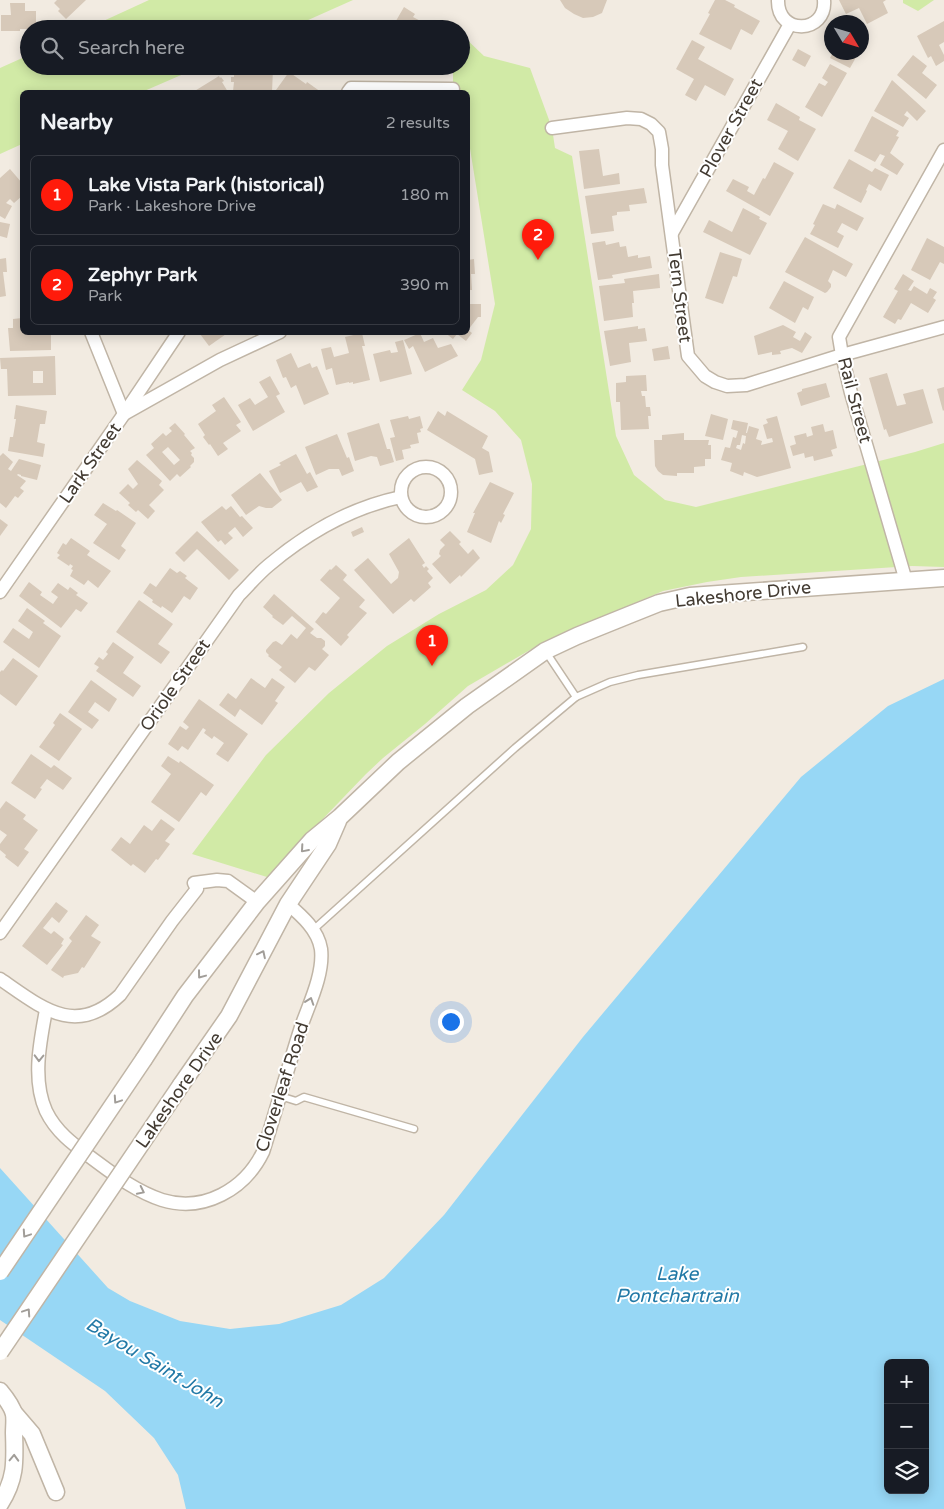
<!DOCTYPE html>
<html lang="en">
<head>
<meta charset="utf-8">
<style>
  body { margin:0; font-family:"Varela Round",sans-serif; background:#242831; color:#f1f3f6 }
  .controls { position:absolute; right:15px; bottom:15px; display:grid; overflow:hidden; border-radius:8px; box-shadow:0 2px 12px #0003 }
  .controls button { width:45px; height:45px; display:grid; place-items:center; padding:0; border:0; border-bottom:1px solid #363941; background:#171b24; color:#f1f3f6; font:25px sans-serif }
  .compass { position:absolute; left:824px; top:15px; width:45px; height:45px; border-radius:50%; background:#171b24; box-shadow:0 2px 12px #0003; rotate:128deg }
  .you { position:absolute; left:450px; top:1021px; width:18px; height:18px; margin:-12px; border:4px solid #fff; border-radius:50%; background:#1a73e8; box-shadow:0 0 0 8px #1a73e833 }
  .badge { display:grid; place-items:center; width:32px; height:32px; border-radius:50%; background:#ff1b0b; color:#fff; font-size:16px; font-weight:700 }
  .pin { position:absolute; translate:-50% -41px; filter:drop-shadow(0 1px 2px #0008) }
  .pin::after { content:''; position:absolute; top:26px; width:18px; height:15px; background:inherit; clip-path:polygon(0 0,100% 0,50% 100%) }
  .list { margin:0; padding:0; list-style:none }
  h2 { display:flex; justify-content:space-between; align-items:center; height:65px; margin:0; padding:0 20px; font-size:21px }
  h2 small { font-size:16px; font-weight:400; color:#9ea1a6 }
  .list li { display:grid; grid-template-columns:32px 1fr auto; gap:15px; align-items:center; box-sizing:border-box; height:80px; margin:0 10px 10px; padding:0 10px; border:1px solid #363941; border-radius:8px }
  .list b { display:block; font-size:19px; white-space:nowrap }
  .list p { margin:0; font-size:16px; white-space:nowrap; color:#9ea1a6 }
  .list em { font-size:16px; font-style:normal; color:#9ea1a6 }
  .icon { flex:none; width:28px; height:28px; fill:none; stroke:currentColor; stroke-width:2; stroke-linecap:round; stroke-linejoin:round }
  .map { position:relative; flex:none; width:944px; height:1509px; overflow:hidden }
  .search { position:absolute; background:#171b24; box-shadow:0 2px 12px #0003; left:20px; top:20px; width:450px; height:55px; display:flex; align-items:center; gap:12px; box-sizing:border-box; padding:0 18px; border-radius:28px; color:#9ea1a6; font-size:19px }
  .panel { position:absolute; background:#171b24; box-shadow:0 2px 12px #0003; left:20px; top:90px; width:450px; height:245px; border-radius:8px }
  .map>svg:first-child { display:block }
  .green { fill:#d1eaa6 }
  .water { fill:#97d7f5; fill-rule:evenodd }
  .building { fill:#d7c9b9; fill-rule:evenodd }
  .lines { fill:none; stroke-linecap:round; stroke-linejoin:round }
  .service-casing { stroke:#c0b5a6; stroke-width:9 }
  .minor-casing { stroke:#c0b5a6; stroke-width:15 }
  .tertiary-casing { stroke:#c0b5a6; stroke-width:19 }
  .service { stroke:#fff; stroke-width:6 }
  .minor { stroke:#fff; stroke-width:12 }
  .tertiary { stroke:#fff; stroke-width:16 }
  .tertiary-bridge-casing { stroke:#c0b5a6; stroke-width:19; stroke-linecap:butt }
  .tertiary-bridge { stroke:#fff; stroke-width:16 }
  .oneway { stroke:#a19d98 }
  .labels { text-anchor:middle; stroke-width:4; stroke-linejoin:round; paint-order:stroke }
  .street-label { font-size:18px; fill:#433b32; stroke:#fff }
  .water-label { font-size:19px; font-style:italic; fill:#2279a6; stroke:#fff }
</style>
</head>
<body>
<div class="map">
<svg width="944" height="1509" viewBox="0 0 944 1509">
  <rect width="100%" height="100%" fill="#f2ebe1"/>
  <g class="green">
    <polygon points="149,0 353,0 288,29 86,29"/>
    <polygon points="903,0 934,0 918,11 903,3"/>
    <polygon points="461,34 484,56 530,68 552,128 555,148 572,156 616,436 634,475 665,500 696,507 915,452 944,443 944,567 912,566 741,577 707,582 663,591 542,643 468,686 425,724 383,758 366,774 267,877 192,854 266,755 329,693 387,646 439,614 486,590 513,565 531,529 532,484 521,440 495,411 462,390 481,360 495,304 468,136 468,92 454,92 453,89 453,66 461,66"/>
    <polygon points="29,55 29,66 202,66 142,92 22,92 22,144 0,154 0,68"/>
  </g>
  <path class="water" d="M944,679V1509H186L178,1475L154,1438L105,1391L0,1320V1168L108,1288L130,1301L180,1321L230,1329L279,1324L341,1305L384,1278L444,1215L583,1037L801,777L888,706ZM888,1363H925V1490H888Z"/>
  <g class="building">
    <polygon points="57,0 86,0 66,19 58,11 60,9 54,3"/>
    <polygon points="560,0 607,0 602,13 593,17 583,18 574,14 565,8"/>
    <polygon points="715,0 725,0 735,5 734,7 760,21 752,35 741,29 731,50 699,34 710,14 708,13"/>
    <polygon points="839,0 886,0 883,2 888,13 867,24 859,8 846,14"/>
    <polygon points="10,3 25,3 25,11 36,11 36,29 20,29 20,31 1,31 1,15 11,15"/>
    <polygon points="404,7 415,14 413,17 428,25 426,29 380,29 384,21 393,26"/>
    <polygon points="944,21 944,42 939,45 944,55 944,61 936,66 931,56 928,58 917,36"/>
    <polygon points="692,40 705,47 698,59 734,79 725,96 705,85 696,101 685,95 694,79 676,69"/>
    <polygon points="798,49 811,56 805,67 792,60"/>
    <polygon points="833,52 859,52 850,68 830,58"/>
    <polygon points="913,55 927,66 922,73 937,85 926,99 897,75"/>
    <polygon points="830,64 847,73 822,117 805,107 819,83 825,86 828,82 822,78"/>
    <polygon points="244,67 273,69 272,92 237,92 237,91 233,91 234,82 231,82 231,77 234,77 234,73 243,73"/>
    <polygon points="289,72 306,84 307,82 321,92 276,92 277,91 276,90"/>
    <polygon points="219,76 220,78 221,77 224,81 222,82 228,92 193,92"/>
    <polygon points="892,80 926,111 917,121 907,111 904,115 909,118 903,127 874,111"/>
    <polygon points="776,103 800,117 799,120 816,129 798,161 778,149 788,131 767,120"/>
    <polygon points="872,116 899,131 896,136 899,137 890,153 904,164 897,175 880,165 885,156 880,154 875,162 854,151"/>
    <polygon points="599,149 603,176 619,173 620,184 584,189 579,151"/>
    <polygon points="849,159 872,172 875,168 889,175 881,191 869,184 866,190 867,191 861,203 833,188"/>
    <polygon points="774,162 794,173 770,216 726,191 733,179 749,187 747,191 754,195 763,178 765,179"/>
    <polygon points="10,169 22,183 22,196 14,203 10,199 6,203 12,206 5,219 0,216 0,178"/>
    <polygon points="644,188 647,203 629,205 630,211 617,212 617,215 612,216 614,231 591,234 585,196"/>
    <polygon points="823,204 835,209 837,204 864,218 857,231 842,223 837,232 844,236 838,248 810,234 815,225 813,224"/>
    <polygon points="743,208 760,217 759,219 767,223 750,255 703,232 709,220 732,232"/>
    <polygon points="0,222 10,224 7,238 0,236"/>
    <polygon points="805,237 853,264 846,277 833,270 828,281 831,284 831,287 827,292 825,293 785,272"/>
    <polygon points="927,238 944,247 944,264 940,262 930,280 911,270"/>
    <polygon points="605,241 606,245 619,242 620,247 626,246 628,257 638,255 638,258 650,256 652,268 612,275 613,278 598,280 592,243"/>
    <polygon points="720,252 742,259 737,277 733,276 723,304 705,298"/>
    <polygon points="6,258 7,272 3,272 6,296 0,297 0,259"/>
    <polygon points="474,259 475,274 471,274 472,290 468,290 468,260"/>
    <polygon points="659,274 660,288 633,291 634,303 632,303 633,317 604,321 599,286 625,283 624,279"/>
    <polygon points="903,274 914,281 908,290 911,291 914,286 927,294 930,288 937,292 933,298 936,300 928,313 911,303 901,320 898,319 895,324 883,317 898,291 894,289"/>
    <polygon points="784,281 814,297 808,310 803,307 795,323 769,308"/>
    <polygon points="468,304 481,304 481,317 478,317 468,330 472,333 466,341 457,334 453,339 444,332 468,332"/>
    <polygon points="22,318 22,332 51,332 51,350 10,351 8,328 13,328 13,319"/>
    <polygon points="783,325 796,332 793,337 800,341 805,332 812,337 802,353 792,348 780,351 781,354 772,355 772,352 758,355 754,336"/>
    <polygon points="638,326 638,329 645,328 647,341 629,343 631,362 610,366 604,331"/>
    <polygon points="202,332 229,332 209,346 200,334"/>
    <polygon points="362,333 365,346 362,346 370,380 353,384 353,382 349,383 349,382 336,385 332,368 326,370 321,349 331,347 334,357 349,353 345,337"/>
    <polygon points="420,333 424,342 433,338 438,348 451,344 458,356 425,372 413,346 409,349 404,340"/>
    <polygon points="403,340 412,374 380,382 373,354 390,350 391,353 398,352 395,342"/>
    <polygon points="668,346 670,359 654,361 652,349"/>
    <polygon points="291,353 298,368 310,363 312,368 317,366 329,394 304,405 296,385 291,388 286,377 283,378 276,360"/>
    <path d="M55,356L56,395L8,396L7,369H1L0,358ZM33,371H43V383H33Z"/>
    <polygon points="887,373 897,406 906,404 903,394 923,389 933,423 889,437 886,429 884,430 869,378"/>
    <polygon points="646,375 647,391 641,391 642,396 645,396 646,407 650,407 651,416 648,416 649,429 621,430 620,402 616,402 616,383 626,382 626,376"/>
    <polygon points="270,376 280,394 276,396 285,412 253,431 238,405 250,398 255,405 268,397 259,382"/>
    <polygon points="826,383 830,397 801,406 797,393 802,391 802,389"/>
    <polygon points="944,387 944,410 943,411 937,389"/>
    <polygon points="224,397 241,422 236,425 241,431 223,443 228,449 218,456 210,444 209,445 203,437 205,435 198,424 216,411 212,405"/>
    <polygon points="16,405 47,411 45,424 40,424 37,442 45,444 43,457 8,451 10,437 13,437 16,419 14,419"/>
    <polygon points="438,411 445,416 447,411 488,436 482,448 489,452 493,472 479,475 475,459 427,430"/>
    <polygon points="711,414 728,419 723,440 705,436"/>
    <polygon points="408,416 409,419 420,416 423,428 420,429 421,432 417,433 419,443 410,445 411,448 402,450 404,459 396,461 390,438 395,437 390,420"/>
    <path d="M777,416L791,468L757,477L744,472L743,476L730,471L732,463L721,460L725,447L730,448L733,437L736,438L738,431L731,429L733,420L748,423L746,433H747L749,426L759,429L756,439L762,441L761,445L773,442L772,438L767,439L763,425L768,423L766,419ZM742,435L746,436L745,444L743,443L741,450L736,448L737,445H740Z"/>
    <path d="M175,423L185,434L184,435L195,448L190,451L192,453L191,455L194,458V462L190,466L191,467L180,477L177,474L170,481L146,455L154,448L151,444L163,433L166,436L172,431L169,428ZM168,447L180,460L174,465L162,452Z"/>
    <polygon points="379,423 387,449 390,449 394,462 380,466 377,457 371,456 355,461 347,433"/>
    <polygon points="823,424 825,432 833,430 837,448 831,450 833,456 814,461 813,456 805,458 804,453 793,456 790,446 796,444 794,436 806,433 807,437 813,435 811,427"/>
    <polygon points="684,433 684,440 709,440 708,445 711,445 711,459 705,459 705,466 694,467 694,473 677,473 677,476 663,475 658,471 655,466 654,440 662,440 662,435"/>
    <polygon points="337,434 347,458 349,457 354,471 342,476 339,469 329,469 316,475 305,447"/>
    <polygon points="3,453 13,462 8,469 11,471 19,459 41,465 37,480 21,476 21,475 18,474 17,475 26,481 20,488 24,491 18,498 15,496 6,508 0,503 0,456"/>
    <polygon points="296,454 307,474 310,472 318,487 307,492 301,482 280,493 269,471 281,465 279,463"/>
    <polygon points="137,460 162,481 159,485 164,490 149,505 155,511 148,519 138,510 136,512 128,505 130,503 119,493 128,484 133,489 138,484 128,469"/>
    <polygon points="260,473 282,500 272,508 266,508 259,506 246,515 231,495"/>
    <polygon points="490,482 514,493 503,514 505,515 501,523 499,521 491,543 467,532 475,513 473,513"/>
    <polygon points="103,503 116,511 117,510 136,523 121,546 126,550 119,560 93,543 107,524 94,515"/>
    <polygon points="222,506 226,510 231,506 240,517 242,516 253,528 243,537 235,527 228,533 233,538 225,545 221,540 218,542 201,522"/>
    <polygon points="0,519 8,525 0,536"/>
    <polygon points="362,527 364,532 353,537 351,532"/>
    <polygon points="197,531 239,570 229,580 197,549 184,562 175,553"/>
    <polygon points="450,531 461,542 459,544 468,554 473,549 480,558 461,577 460,575 450,584 432,564 441,556 439,554 440,550 445,545 440,540"/>
    <polygon points="71,538 90,551 87,555 111,571 98,588 88,580 84,585 70,576 73,570 71,569 73,566 70,564 69,566 57,558 60,555 57,553 63,543 66,545"/>
    <polygon points="409,538 425,563 422,565 424,568 426,566 429,569 427,571 433,578 428,583 431,587 414,602 411,599 393,614 354,570 368,558 391,584 398,578 399,572 389,554"/>
    <polygon points="336,565 347,575 343,580 365,600 359,607 367,613 347,635 349,637 341,646 315,622 323,612 326,614 340,598 320,580 330,569 331,570"/>
    <polygon points="170,568 177,573 180,571 187,576 185,578 198,588 190,600 184,596 172,613 162,606 161,608 152,602 153,600 143,593 150,583 156,587"/>
    <polygon points="29,582 42,592 40,595 53,604 58,597 51,592 58,583 68,590 70,587 78,593 76,595 88,603 81,612 76,609 61,628 19,596"/>
    <polygon points="274,594 314,629 310,633 317,638 321,638 325,641 325,646 322,649 329,655 315,671 309,667 295,683 279,670 282,667 268,656 269,655 266,652 266,650 273,642 276,641 282,645 291,634 297,639 306,628 292,616 283,625 272,617 273,616 263,607"/>
    <polygon points="139,600 173,624 158,644 170,652 161,664 116,632"/>
    <polygon points="27,608 45,621 43,623 61,636 39,668 3,642 13,628 29,639 33,632 18,621"/>
    <polygon points="113,642 134,657 123,673 141,686 133,697 96,671 99,667 94,664 99,657 103,660 108,654 106,652"/>
    <polygon points="13,658 38,676 16,706 0,694 0,672 2,670 3,671"/>
    <polygon points="251,678 265,688 272,678 285,687 275,701 278,703 262,725 240,709 235,717 219,705 228,693 236,699"/>
    <polygon points="91,680 117,699 109,712 95,702 88,712 99,720 92,729 68,712"/>
    <polygon points="199,699 248,734 228,762 216,754 224,743 214,736 212,739 204,733 206,730 203,728 188,750 182,746 178,751 168,744 180,726 186,730 189,727 183,722"/>
    <polygon points="60,713 82,729 59,761 39,747 55,725 53,723"/>
    <polygon points="31,754 51,768 54,765 72,778 63,790 47,779 40,788 42,789 35,799 11,783"/>
    <polygon points="168,756 179,763 180,761 214,785 206,796 201,792 179,822 151,802 171,774 161,766"/>
    <polygon points="6,801 26,815 23,819 38,830 24,849 29,852 18,867 5,857 6,855 0,850 0,844 7,835 0,830 0,809"/>
    <polygon points="161,819 175,829 165,841 170,844 158,860 156,859 145,873 133,864 131,866 111,850 121,837 130,844 144,825 152,831"/>
    <polygon points="56,902 68,911 59,923 52,917 43,928 51,934 54,931 64,939 61,944 63,945 47,965 22,946"/>
    <polygon points="86,915 99,925 91,936 101,942 84,968 82,967 78,973 64,976 63,978 51,970 72,941 69,938"/>
  </g>
  <g class="lines">
    <defs>
      <g id="service">
        <polyline points="546,652 576,697"/>
        <polyline points="313,930 515,748 576,697 610,682 638,675 803,647"/>
        <polyline points="280,1096 296,1101 304,1097 414,1129"/>
      </g>
      <g id="minor">
        <path d="M778,0C777,36 827,34 824,0"/>
        <polyline points="348,92 351,88 453,89"/>
        <polyline points="552,128 627,118 641,119 651,124 659,132 662,149 662,165 688,356 705,376 715,382 727,386 746,385 842,355 944,327"/>
        <polyline points="672,233 790,24"/>
        <polyline points="91,332 124,414 220,360 280,332"/>
        <circle cx="426" cy="492" r="25"/>
        <polyline points="906,581 851,393 842,355 839,337 944,150"/>
        <polyline points="0,592 124,414 179,332"/>
        <path d="M0,933L239,595C249,585 258,574 269,565C307,533 353,507 401,497"/>
        <path d="M0,979C41,1007 75,1038 120,995L172,921L197,889L194,883L217,880L228,881L257,902"/>
        <path d="M46,1010C40,1042 32,1080 46,1111C57,1134 77,1147 97,1162C117,1177 138,1192 162,1200C204,1213 245,1189 263,1152C276,1110 288,1068 301,1027C309,1004 324,974 321,949C318,930 302,916 288,904"/>
      </g>
      <g id="tertiary">
        <polyline points="144,1059 185,996 257,902 312,840 340,817 398,762 467,706 545,651 577,636 629,615 659,603 690,596 944,578"/>
        <polyline points="181,1085 229,1016 288,904 328,844 338,821"/>
        <path d="M0,1391C5,1397 12,1406 14,1414C15,1420 14,1427 14,1433C15,1462 16,1479 0,1504"/>
        <polyline points="14,1413 32,1434 56,1492"/>
      </g>
    </defs>
    <use href="#service" class="service-casing"/>
    <use href="#minor" class="minor-casing"/>
    <use href="#tertiary" class="tertiary-casing"/>
    <use href="#service" class="service"/>
    <use href="#minor" class="minor"/>
    <use href="#tertiary" class="tertiary"/>
    <defs>
      <g id="tertiary-bridge">
        <polyline points="0,1272 144,1059"/>
        <polyline points="0,1352 181,1085"/>
      </g>
    </defs>
    <use href="#tertiary-bridge" class="tertiary-bridge-casing"/>
    <use href="#tertiary-bridge" class="tertiary-bridge"/>
  </g>
  <defs><path id="oneway-chevron" d="M-2-3.5L2.5 0L-2 3.5" fill="none" stroke-width="1.6" stroke-linecap="round" stroke-linejoin="round" transform="scale(1.25)"/></defs>
  <g class="oneway">
    <use href="#oneway-chevron" transform="translate(304 849) rotate(131)"/>
    <use href="#oneway-chevron" transform="translate(262 954) rotate(-64)"/>
    <use href="#oneway-chevron" transform="translate(201 975) rotate(127)"/>
    <use href="#oneway-chevron" transform="translate(310 1001) rotate(-71)"/>
    <use href="#oneway-chevron" transform="translate(39 1058) rotate(91)"/>
    <use href="#oneway-chevron" transform="translate(117 1100) rotate(124)"/>
    <use href="#oneway-chevron" transform="translate(141 1191) rotate(26)"/>
    <use href="#oneway-chevron" transform="translate(26 1234) rotate(124)"/>
    <use href="#oneway-chevron" transform="translate(27 1312) rotate(-56)"/>
    <use href="#oneway-chevron" transform="translate(14 1458) rotate(-88)"/>
  </g>
  <g class="labels">
    <g class="street-label">
      <text transform="translate(731 128) rotate(-61)" y="6">Plover Street</text>
      <text transform="translate(680 296) rotate(83)" y="6">Tern Street</text>
      <text transform="translate(855 400) rotate(75)" y="6">Rail Street</text>
      <text transform="translate(90 463) rotate(-55)" y="6">Lark Street</text>
      <text transform="translate(743 594) rotate(-6)" y="6">Lakeshore Drive</text>
      <text transform="translate(175 685) rotate(-55)" y="6">Oriole Street</text>
      <text transform="translate(282 1087) rotate(-72)" y="6">Cloverleaf Road</text>
      <text transform="translate(179 1090) rotate(-55)" y="6">Lakeshore Drive</text>
    </g>
    <g class="water-label">
      <text x="677" y="1280">Lake<tspan x="677" dy="22">Pontchartrain</tspan></text>
      <text transform="translate(155 1362) rotate(31)" y="7">Bayou Saint John</text>
    </g>
  </g>
</svg>
<div class="controls">
<button>+</button>
<button>−</button>
<button><svg class="icon" aria-label="layers" viewBox="0 0 24 24"><path d="M12 4l9 5-9 5-9-5zM3 14l9 5 9-5"/></svg></button>
</div>
<svg class="compass" viewBox="-18 -18 36 36"><path d="M0-13l5 13h-10z" fill="#e53935"/><path d="M0 13l5-13h-10z" fill="#9ea1a6"/></svg>
<div class="you"></div>
<div class="pin badge" style="left:432px;top:666px">1</div>
<div class="pin badge" style="left:538px;top:260px">2</div>
<div class="search"><svg class="icon" aria-label="search" viewBox="0 0 24 24"><circle cx="10" cy="10" r="6"/><path d="M15 15l6 6"/></svg>Search here</div>
<section class="panel">
<h2>Nearby<small>2 results</small></h2>
<ul class="list">
<li><span class="badge">1</span><div><b>Lake Vista Park (historical)</b><p>Park · Lakeshore Drive</p></div><em>180 m</em></li>
<li><span class="badge">2</span><div><b>Zephyr Park</b><p>Park</p></div><em>390 m</em></li>
</ul>
</section>
</div>
</body>
</html>
